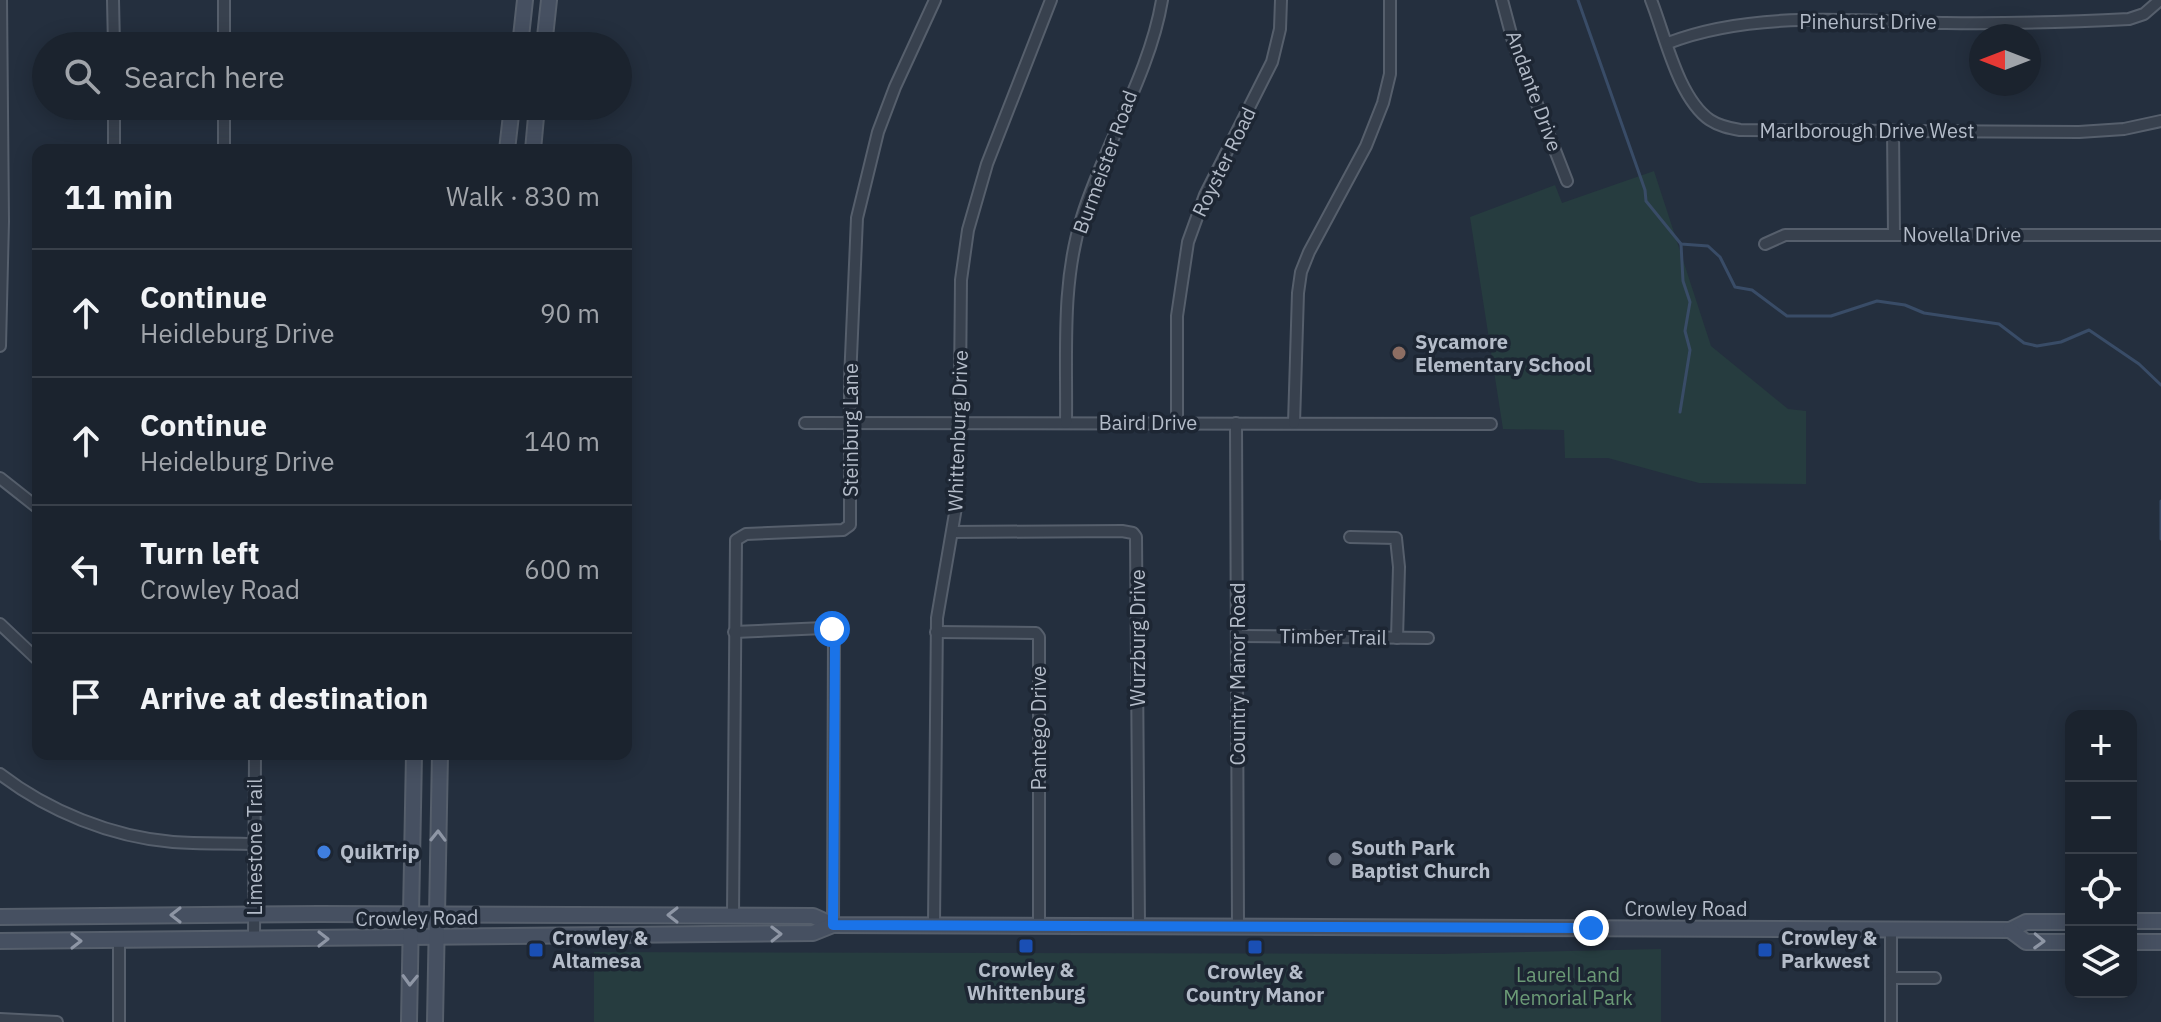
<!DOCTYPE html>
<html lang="en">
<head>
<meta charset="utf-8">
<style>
  body { margin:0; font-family:"IBM Plex Sans",sans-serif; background:#242b36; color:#f1f3f6 }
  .controls { position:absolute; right:24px; bottom:24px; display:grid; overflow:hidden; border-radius:16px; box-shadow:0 4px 20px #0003 }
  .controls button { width:72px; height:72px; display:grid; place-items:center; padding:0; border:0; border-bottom:2px solid #39404a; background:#1b232e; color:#f1f3f6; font:40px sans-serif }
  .compass { position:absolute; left:1969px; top:24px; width:72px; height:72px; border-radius:50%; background:#1b232e; box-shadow:0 4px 20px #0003; rotate:270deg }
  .stop { position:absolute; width:24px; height:24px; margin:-18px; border:6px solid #1a73e8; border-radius:50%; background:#fff }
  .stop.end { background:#1a73e8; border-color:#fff; box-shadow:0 2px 8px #0008 }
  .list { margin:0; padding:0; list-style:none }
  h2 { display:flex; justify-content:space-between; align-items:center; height:104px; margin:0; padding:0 32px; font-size:34px }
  h2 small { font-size:26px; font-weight:400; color:#a0a4aa }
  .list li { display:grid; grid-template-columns:52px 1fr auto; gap:24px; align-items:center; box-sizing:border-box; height:128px; padding:0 32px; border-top:2px solid #39404a }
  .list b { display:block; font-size:30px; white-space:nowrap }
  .list p { margin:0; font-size:26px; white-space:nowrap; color:#a0a4aa }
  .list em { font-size:26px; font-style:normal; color:#a0a4aa }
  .icon { flex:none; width:44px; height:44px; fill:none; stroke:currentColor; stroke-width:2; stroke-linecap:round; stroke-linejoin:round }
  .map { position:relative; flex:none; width:2161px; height:1022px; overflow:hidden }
  .search { position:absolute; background:#1b232e; box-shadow:0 4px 20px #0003; left:32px; top:32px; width:600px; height:88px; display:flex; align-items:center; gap:20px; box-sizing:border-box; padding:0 28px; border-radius:44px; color:#a0a4aa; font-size:30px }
  .panel { position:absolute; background:#1b232e; box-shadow:0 4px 20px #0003; left:32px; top:144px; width:600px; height:616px; border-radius:16px }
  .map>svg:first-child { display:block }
  .green { fill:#263c3f }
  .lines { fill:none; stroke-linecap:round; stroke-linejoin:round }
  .stream { stroke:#394c67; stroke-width:3 }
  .minor-casing { stroke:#565f6c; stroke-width:14 }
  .secondary-casing { stroke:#565f6c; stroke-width:18 }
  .minor { stroke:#38414e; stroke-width:10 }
  .secondary { stroke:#465061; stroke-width:14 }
  .oneway { stroke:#8e96a5 }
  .route { stroke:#1a73e8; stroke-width:10 }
  .education-dot { fill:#8d6e63; stroke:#1d2633; stroke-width:3 }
  .shop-dot { fill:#3f7fe0; stroke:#1d2633; stroke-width:3 }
  .worship-dot { fill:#6b7280; stroke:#1d2633; stroke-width:3 }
  .transit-dot { fill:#1a4fb4; stroke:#1d2633; stroke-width:3 }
  .labels { text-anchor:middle; stroke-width:7; stroke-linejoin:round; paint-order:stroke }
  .street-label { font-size:20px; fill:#b4bcc9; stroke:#1d2633 }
  .poi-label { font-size:20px; font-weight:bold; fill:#b4bcc9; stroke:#1d2633; text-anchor:start }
  .park-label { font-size:20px; fill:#6b9a76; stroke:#1d2633 }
</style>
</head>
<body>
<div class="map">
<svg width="2161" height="1022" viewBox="0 0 2161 1022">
  <rect width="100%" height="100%" fill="#242f3e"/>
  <g class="green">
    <polygon points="1654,171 1711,346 1788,409 1806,411 1806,484 1699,483 1608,458 1565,458 1564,430 1503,429 1470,217 1555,185 1562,203"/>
    <polygon points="1661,949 1661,1022 594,1022 594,952 1441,954"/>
  </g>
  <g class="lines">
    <g class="stream">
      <polyline points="1578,0 1645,190 1646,201 1681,244 1708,246 1720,257 1735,287 1752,290 1787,316 1831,316 1877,301 1905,305 1924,313 1999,324 2024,343 2037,346 2061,342 2089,330 2139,364 2161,385"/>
      <polyline points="1680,412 1690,350 1685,331 1690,302 1683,281 1681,244"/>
      <polyline points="2161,501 2161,539"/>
    </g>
    <defs>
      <g id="minor">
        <polyline points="113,0 114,46"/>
        <polyline points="1502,0 1514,45 1567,181"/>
        <path d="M1651,0C1665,35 1678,98 1710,120C1719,126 1729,128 1740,130L2079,132L2124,129L2161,121"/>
        <path d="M1668,43C1753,10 1855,21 1946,23C2007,24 2068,22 2129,19L2144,14L2160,0"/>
        <polyline points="224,46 224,0"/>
        <polyline points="114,106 114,150"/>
        <polyline points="1893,130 1894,235"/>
        <polyline points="224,150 224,106"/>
        <polyline points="1765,244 1785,235 2161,235"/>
        <polyline points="0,346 3,221 1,0"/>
        <polyline points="805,423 1491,424"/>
        <path d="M1066,423C1067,355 1061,283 1082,217C1104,146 1150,73 1162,0"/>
        <polyline points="1177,423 1177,316 1188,242 1205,195 1272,62 1280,29 1281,0"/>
        <polyline points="1236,423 1238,926"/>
        <polyline points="1294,423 1298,293 1301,272 1309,252 1366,146 1383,103 1390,74 1390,0"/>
        <polyline points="0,478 38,508"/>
        <polyline points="953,532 1122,531 1133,533 1136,537 1139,925"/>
        <polyline points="1350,537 1396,538 1399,567 1397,638"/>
        <polyline points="0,624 38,660"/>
        <polyline points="734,632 824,628 834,631 833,925"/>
        <polyline points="936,632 1036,633 1039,637 1039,924"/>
        <polyline points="1238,636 1428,638"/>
        <path d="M0,774C48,811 112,837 173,842C200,844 227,843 254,844"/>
        <polyline points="733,916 736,540 746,534 843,530 850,525 850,380 857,218 878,132 895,87 935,0"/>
        <polyline points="934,924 937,618 959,490 961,280 968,230 987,164 1051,0"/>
        <polyline points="1891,930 1891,978"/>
        <polyline points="254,940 255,754"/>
        <polyline points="119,941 119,1022"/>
        <polyline points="0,1019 57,1022"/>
        <polyline points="1891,1022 1891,978 1935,978"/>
      </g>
      <g id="secondary">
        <polyline points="520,46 525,0"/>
        <polyline points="544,46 549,0"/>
        <polyline points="507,150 512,106"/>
        <polyline points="533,150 537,106"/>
        <polyline points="0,917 319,914 813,916 833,925 2010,930 2026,922 2071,922"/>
        <polyline points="2131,921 2161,921"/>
        <polyline points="2010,930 2026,942 2071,942"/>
        <polyline points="0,941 813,933 833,925"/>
        <polyline points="2131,942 2161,942"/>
        <polyline points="409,1022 414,754"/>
        <polyline points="435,1022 440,754"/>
      </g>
    </defs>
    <use href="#minor" class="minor-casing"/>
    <use href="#secondary" class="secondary-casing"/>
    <use href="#minor" class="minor"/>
    <use href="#secondary" class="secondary"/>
  </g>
  <defs><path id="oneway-chevron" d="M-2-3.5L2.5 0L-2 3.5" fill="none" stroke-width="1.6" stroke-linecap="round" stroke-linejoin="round" transform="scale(2)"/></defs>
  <g class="oneway">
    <use href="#oneway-chevron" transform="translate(438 836) rotate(-89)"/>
    <use href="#oneway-chevron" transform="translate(176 915) rotate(180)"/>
    <use href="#oneway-chevron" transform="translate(673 915) rotate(-180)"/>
    <use href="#oneway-chevron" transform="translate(776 934) rotate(-1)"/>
    <use href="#oneway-chevron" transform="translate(323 939)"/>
    <use href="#oneway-chevron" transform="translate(76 941)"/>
    <use href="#oneway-chevron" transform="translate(2039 941) rotate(2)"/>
    <use href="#oneway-chevron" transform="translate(410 980) rotate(92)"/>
  </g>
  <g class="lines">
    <polyline class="route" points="832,629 835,635 833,925 1591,928"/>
  </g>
  <circle class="education-dot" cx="1399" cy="353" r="8"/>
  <circle class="shop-dot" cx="324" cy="852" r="8"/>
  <circle class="worship-dot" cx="1335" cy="859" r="8"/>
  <g class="transit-dot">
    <rect x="1018" y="938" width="16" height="16" rx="4"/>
    <rect x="1247" y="939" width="16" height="16" rx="4"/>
    <rect x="528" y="942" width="16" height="16" rx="4"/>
    <rect x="1757" y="942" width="16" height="16" rx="4"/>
  </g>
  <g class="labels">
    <g class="street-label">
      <text x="1868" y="29">Pinehurst Drive</text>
      <text transform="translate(1534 91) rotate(70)" y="7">Andante Drive</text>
      <text x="1867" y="138">Marlborough Drive West</text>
      <text transform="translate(1105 162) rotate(-70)" y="7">Burmeister Road</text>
      <text transform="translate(1224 162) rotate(-64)" y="7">Royster Road</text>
      <text x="1962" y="242">Novella Drive</text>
      <text x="1148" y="430">Baird Drive</text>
      <text transform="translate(851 430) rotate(-90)" y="7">Steinburg Lane</text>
      <text transform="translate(958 431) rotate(-88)" y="7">Whittenburg Drive</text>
      <text transform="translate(1333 637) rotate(1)" y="7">Timber Trail</text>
      <text transform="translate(1138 638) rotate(-90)" y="7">Wurzburg Drive</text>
      <text transform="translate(1238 674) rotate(-90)" y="7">Country Manor Road</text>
      <text transform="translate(1039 728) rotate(-90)" y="7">Pantego Drive</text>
      <text transform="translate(255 847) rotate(-90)" y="7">Limestone Trail</text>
      <text x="1686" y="916">Crowley Road</text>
      <text transform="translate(417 918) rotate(-1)" y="7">Crowley Road</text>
    </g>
    <g class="poi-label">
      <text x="1415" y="349">Sycamore<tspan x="1415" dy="23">Elementary School</tspan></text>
      <text x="1351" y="855">South Park<tspan x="1351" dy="23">Baptist Church</tspan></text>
      <text x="340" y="859">QuikTrip</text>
      <text x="552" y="945">Crowley &amp;<tspan x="552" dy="23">Altamesa</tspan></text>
      <text x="1781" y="945">Crowley &amp;<tspan x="1781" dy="23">Parkwest</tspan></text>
      <text x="1026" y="977" text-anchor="middle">Crowley &amp;<tspan x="1026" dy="23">Whittenburg</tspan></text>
      <text x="1255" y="979" text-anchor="middle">Crowley &amp;<tspan x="1255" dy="23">Country Manor</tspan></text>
    </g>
    <g class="park-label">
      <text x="1568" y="982">Laurel Land<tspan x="1568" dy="23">Memorial Park</tspan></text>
    </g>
  </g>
</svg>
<div class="controls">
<button>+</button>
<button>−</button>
<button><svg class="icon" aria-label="locate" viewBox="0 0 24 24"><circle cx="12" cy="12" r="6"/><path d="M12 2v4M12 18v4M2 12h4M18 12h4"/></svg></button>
<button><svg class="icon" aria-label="layers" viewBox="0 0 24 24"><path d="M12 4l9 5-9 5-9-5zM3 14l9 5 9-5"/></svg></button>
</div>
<svg class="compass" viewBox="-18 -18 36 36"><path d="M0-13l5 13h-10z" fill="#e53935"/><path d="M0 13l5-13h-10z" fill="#a0a4aa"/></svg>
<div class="stop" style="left:832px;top:629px"></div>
<div class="stop end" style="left:1591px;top:928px"></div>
<div class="search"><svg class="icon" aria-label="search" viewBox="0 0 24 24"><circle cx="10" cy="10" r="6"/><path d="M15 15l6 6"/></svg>Search here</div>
<section class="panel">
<h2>11 min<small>Walk · 830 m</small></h2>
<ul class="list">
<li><svg class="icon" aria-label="ahead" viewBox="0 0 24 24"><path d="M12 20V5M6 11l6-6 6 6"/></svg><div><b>Continue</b><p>Heidleburg Drive</p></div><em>90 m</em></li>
<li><svg class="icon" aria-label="ahead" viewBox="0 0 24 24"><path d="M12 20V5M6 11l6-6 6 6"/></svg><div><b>Continue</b><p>Heidelburg Drive</p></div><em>140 m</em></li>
<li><svg class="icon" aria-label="left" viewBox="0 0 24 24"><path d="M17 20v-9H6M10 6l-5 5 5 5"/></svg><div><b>Turn left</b><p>Crowley Road</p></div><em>600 m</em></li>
<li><svg class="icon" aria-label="arrive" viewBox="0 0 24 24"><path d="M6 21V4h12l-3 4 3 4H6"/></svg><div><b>Arrive at destination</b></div></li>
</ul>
</section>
</div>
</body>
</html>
